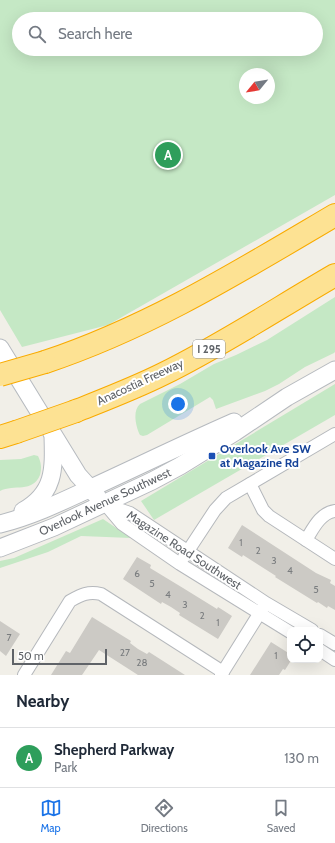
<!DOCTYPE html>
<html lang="en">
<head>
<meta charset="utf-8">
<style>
  body { margin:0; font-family:Cabin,sans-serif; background:#f6f6f7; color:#1f2937 }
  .controls { position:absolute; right:12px; bottom:12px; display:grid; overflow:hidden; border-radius:8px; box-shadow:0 4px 16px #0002 }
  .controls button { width:36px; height:36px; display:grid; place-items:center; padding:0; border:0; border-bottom:1px solid #e0e1e3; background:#fff; color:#1f2937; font:20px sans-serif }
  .compass { position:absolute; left:239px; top:68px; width:36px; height:36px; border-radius:50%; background:#fff; box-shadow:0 4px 16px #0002; rotate:240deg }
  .scale { position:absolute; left:12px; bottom:10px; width:95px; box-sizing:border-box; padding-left:4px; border:2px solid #5f6368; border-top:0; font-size:11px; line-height:14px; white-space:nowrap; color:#5f6368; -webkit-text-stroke:3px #fff; paint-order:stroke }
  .you { position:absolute; left:178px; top:404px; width:14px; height:14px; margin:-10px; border:3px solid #fff; border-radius:50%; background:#1a73e8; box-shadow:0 0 0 6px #1a73e833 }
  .badge { display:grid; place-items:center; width:26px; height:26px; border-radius:50%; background:#1a73e8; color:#fff; font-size:13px; font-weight:700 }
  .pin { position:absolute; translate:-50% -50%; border:2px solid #fff; box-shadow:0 1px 4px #0006 }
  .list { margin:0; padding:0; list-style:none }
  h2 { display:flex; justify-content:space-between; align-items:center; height:52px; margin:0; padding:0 16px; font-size:17px }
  h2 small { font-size:13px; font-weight:400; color:#747a83 }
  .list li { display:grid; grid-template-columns:26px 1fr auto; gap:12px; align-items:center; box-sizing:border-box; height:60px; padding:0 16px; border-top:1px solid #e0e1e3 }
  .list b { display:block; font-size:15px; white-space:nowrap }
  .list p { margin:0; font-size:13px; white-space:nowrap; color:#747a83 }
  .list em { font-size:13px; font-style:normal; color:#747a83 }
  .icon { flex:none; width:22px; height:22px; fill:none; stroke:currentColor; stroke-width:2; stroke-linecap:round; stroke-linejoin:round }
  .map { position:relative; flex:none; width:335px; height:675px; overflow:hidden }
  .search { position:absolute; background:#fff; box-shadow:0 4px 16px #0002; left:12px; right:12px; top:12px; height:44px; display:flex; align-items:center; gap:10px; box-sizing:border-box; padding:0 14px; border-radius:22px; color:#747a83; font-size:15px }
  .sheet { height:112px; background:#fff }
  nav { display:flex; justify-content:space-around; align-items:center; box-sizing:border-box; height:56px; border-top:1px solid #e0e1e3; background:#fff; font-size:11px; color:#747a83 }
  nav a { display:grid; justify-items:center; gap:2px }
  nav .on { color:#1a73e8 }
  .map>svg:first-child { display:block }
  .green { fill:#c5e8c5; fill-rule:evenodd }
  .building { fill:#cccac5 }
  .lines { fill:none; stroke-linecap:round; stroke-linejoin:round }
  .street-casing { stroke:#b5b8bc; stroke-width:14 }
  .secondary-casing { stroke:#b6babf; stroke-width:19 }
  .highway-casing { stroke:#f9ab00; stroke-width:24 }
  .street { stroke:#fff; stroke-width:12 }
  .secondary { stroke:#fff; stroke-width:17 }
  .highway { stroke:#fde293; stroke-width:22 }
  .highway-bridge-casing { stroke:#f9ab00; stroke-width:24; stroke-linecap:butt }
  .highway-bridge { stroke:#fde293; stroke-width:22 }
  .transit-dot { fill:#1a4fb4; stroke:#fff; stroke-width:1.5 }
  .labels { text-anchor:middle; stroke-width:4; stroke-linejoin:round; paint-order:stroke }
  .number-label { font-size:10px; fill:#7a7d7f }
  .shield { fill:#fff; stroke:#8f9295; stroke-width:1 }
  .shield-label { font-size:11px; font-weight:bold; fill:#5f6368 }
  .street-label { font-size:12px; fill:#5f6368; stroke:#fff }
  .transit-label { font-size:12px; font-weight:bold; fill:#164399; stroke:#fff; text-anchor:start }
</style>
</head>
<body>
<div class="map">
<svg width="335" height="675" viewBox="0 0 335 675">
  <rect width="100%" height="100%" fill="#f1efe8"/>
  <g class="green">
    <path d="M0,0H335V195L108,325L22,347L0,310ZM19,19H316V49H19ZM245,74H269V98H245Z"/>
    <path d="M335,297V352L334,353L305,367L279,384L265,391L216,409L213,400L210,397L147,435L143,436L140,435C136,427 132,411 140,404L180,384L214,364L236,355L267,340Z"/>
    <polygon points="335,384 335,415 154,520 141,501"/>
    <path d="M34,455L38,456C41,462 42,468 40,475C33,493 14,484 0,491V460L21,459Z"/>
    <polygon points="103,519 131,538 81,536 48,552 0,568 0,561 14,558"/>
  </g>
  <g class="building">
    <polygon points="242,525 316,573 331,580 330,583 335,586 335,610 328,606 327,608 318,602 317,603 275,577 276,576 243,555 242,557 228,548"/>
    <polygon points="137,557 151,565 150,568 183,588 217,609 218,607 232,616 218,639 179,615 180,613 171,607 162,602 161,604 123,579"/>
    <polygon points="92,617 131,641 130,643 138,649 147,654 149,652 185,675 138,675 99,650 82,675 51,675 66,651 70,653"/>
    <polygon points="0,621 20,634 6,656 0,651"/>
    <polygon points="271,642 290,654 290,662 285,670 283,669 279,675 250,675"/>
  </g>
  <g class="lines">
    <defs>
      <g id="street">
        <polyline points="250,484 263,510 269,516 335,559"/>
        <polyline points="104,504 130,513 266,603 312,630"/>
        <polyline points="105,504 122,524 180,564 290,632"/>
        <path d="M306,540C313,529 320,513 335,511"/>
        <polyline points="184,557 215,510 226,498 335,434"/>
        <polyline points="320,635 335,644"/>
        <polyline points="320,650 335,660"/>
        <path d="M24,675L70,601C81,595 88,591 101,594L223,672"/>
        <polyline points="221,675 264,606"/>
      </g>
      <g id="secondary">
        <polyline points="0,348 78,475 97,496"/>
        <path d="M23,511C55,493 54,469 53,436"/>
        <path d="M0,524C32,516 61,502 91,488C139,466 186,443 234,422"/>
        <polyline points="0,548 54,527 152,481 180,466 235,432 287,397 335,370"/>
      </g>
      <g id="highway">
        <path d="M45,362C150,327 240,271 335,215"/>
        <path d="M76,411C106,399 135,388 163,374C222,345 278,308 335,275"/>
        <polyline points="0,437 16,432"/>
      </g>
    </defs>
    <use href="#street" class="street-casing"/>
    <use href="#secondary" class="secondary-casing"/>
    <use href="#highway" class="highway-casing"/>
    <use href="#street" class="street"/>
    <use href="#secondary" class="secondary"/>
    <use href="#highway" class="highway"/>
    <defs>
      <g id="highway-bridge">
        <polyline points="0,375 45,362"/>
        <polyline points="16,432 76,411"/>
      </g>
    </defs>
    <use href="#highway-bridge" class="highway-bridge-casing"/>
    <use href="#highway-bridge" class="highway-bridge"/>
  </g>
  <rect class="transit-dot" x="208" y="452" width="8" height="8" rx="2"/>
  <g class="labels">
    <g class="number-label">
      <text x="241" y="546">1</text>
      <text x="258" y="554">2</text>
      <text x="274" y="564">3</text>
      <text x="290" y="574">4</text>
      <text x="137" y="577">6</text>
      <text x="152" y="587">5</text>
      <text x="316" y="593">5</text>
      <text x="168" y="598">4</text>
      <text x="185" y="608">3</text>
      <text x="202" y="619">2</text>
      <text x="218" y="626">1</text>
      <text x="9" y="641">7</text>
      <text x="125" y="656">27</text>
      <text x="276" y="659">1</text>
      <text x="142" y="666">28</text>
    </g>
    <rect class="shield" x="193" y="340" width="32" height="18" rx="3"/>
    <g class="shield-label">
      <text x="209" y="353">I 295</text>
    </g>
    <g class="street-label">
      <text transform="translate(140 382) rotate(-25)" y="4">Anacostia Freeway</text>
      <text transform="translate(105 502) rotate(-25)" y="4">Overlook Avenue Southwest</text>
      <text transform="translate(184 550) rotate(33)" y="4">Magazine Road Southwest</text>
    </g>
    <g class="transit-label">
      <text x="220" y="453">Overlook Ave SW<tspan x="220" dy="14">at Magazine Rd</tspan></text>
    </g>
  </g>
</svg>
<div class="controls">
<button><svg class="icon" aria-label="locate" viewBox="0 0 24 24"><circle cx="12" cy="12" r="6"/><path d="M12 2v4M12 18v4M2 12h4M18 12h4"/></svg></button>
</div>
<svg class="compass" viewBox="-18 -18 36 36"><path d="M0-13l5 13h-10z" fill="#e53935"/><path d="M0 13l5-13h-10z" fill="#747a83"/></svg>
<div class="scale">50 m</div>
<div class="you"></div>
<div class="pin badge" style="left:168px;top:155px;background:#2e9e5b">A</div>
<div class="search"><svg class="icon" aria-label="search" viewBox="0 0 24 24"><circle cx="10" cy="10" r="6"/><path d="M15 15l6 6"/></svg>Search here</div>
</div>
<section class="sheet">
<h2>Nearby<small></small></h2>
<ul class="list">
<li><span class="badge" style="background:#2e9e5b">A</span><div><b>Shepherd Parkway</b><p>Park</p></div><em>130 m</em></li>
</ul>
</section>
<nav>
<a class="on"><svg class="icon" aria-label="map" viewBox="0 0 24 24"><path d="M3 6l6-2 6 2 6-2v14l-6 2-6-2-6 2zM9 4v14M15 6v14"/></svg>Map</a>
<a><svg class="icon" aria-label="directions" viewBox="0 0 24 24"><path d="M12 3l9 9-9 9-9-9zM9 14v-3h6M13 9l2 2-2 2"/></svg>Directions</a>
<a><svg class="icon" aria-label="saved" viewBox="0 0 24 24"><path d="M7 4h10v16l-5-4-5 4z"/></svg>Saved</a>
</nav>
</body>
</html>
